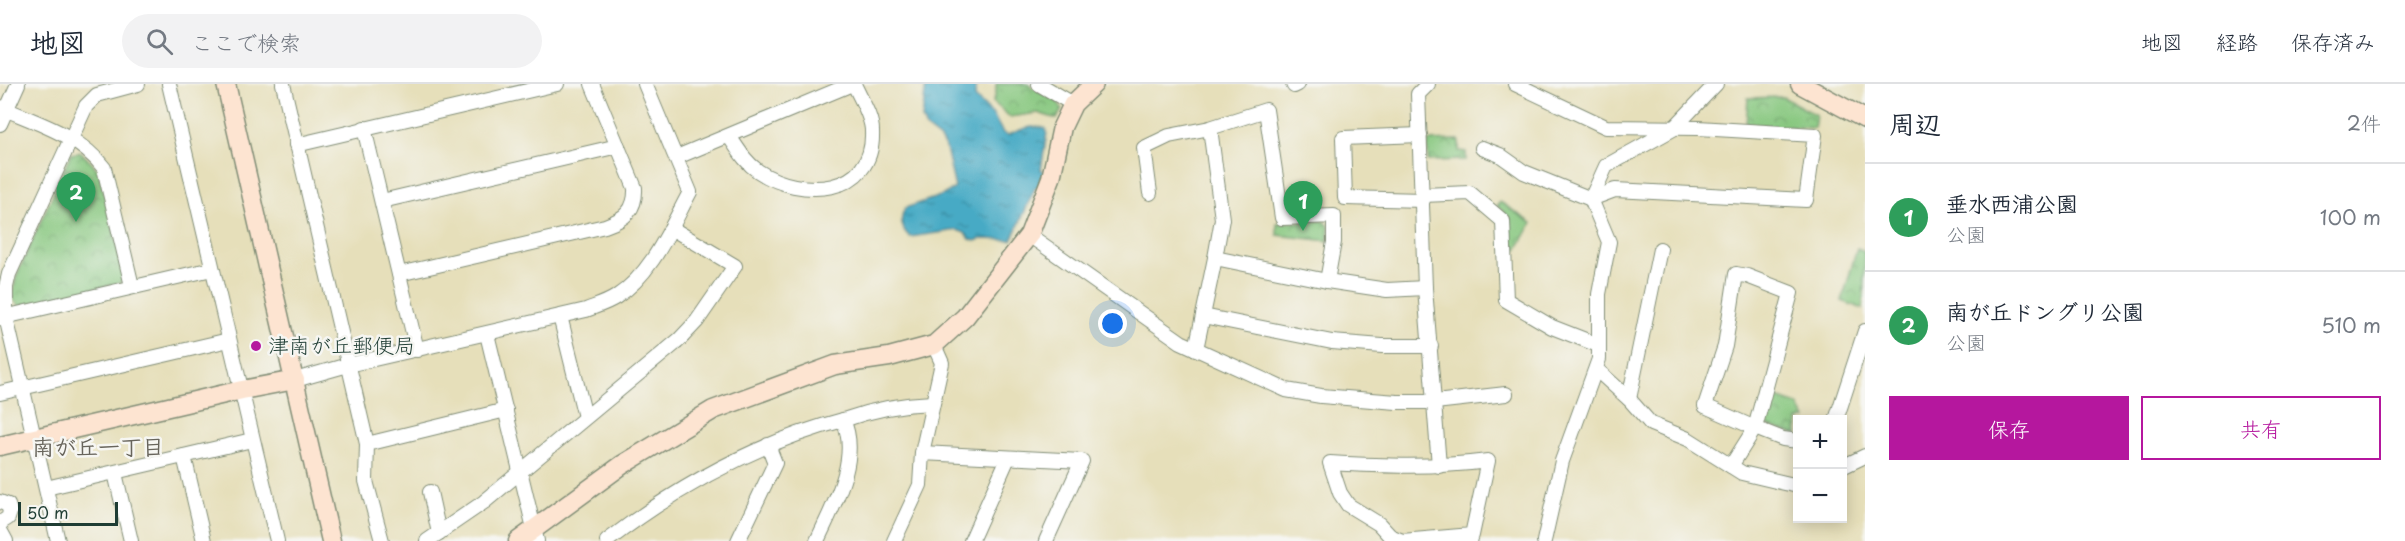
<!DOCTYPE html>
<html lang="ja">
<head>
<meta charset="utf-8">
<style>
  body { margin:0; font-family:"Playpen Sans","Klee One",sans-serif; background:#f2f2f3; color:#1f2937 }
  .controls { position:absolute; right:18px; bottom:18px; display:grid; overflow:hidden; border-radius:0px; box-shadow:0 3px 15px #0003 }
  .controls button { width:54px; height:54px; display:grid; place-items:center; padding:0; border:0; border-bottom:2px solid #e0e1e3; background:#fff; color:#1f2937; font:30px sans-serif }
  .scale { position:absolute; left:18px; bottom:15px; width:100px; box-sizing:border-box; padding-left:6px; border:3px solid #1f3d34; border-top:0; font-size:16px; line-height:21px; white-space:nowrap; color:#1f3d34; -webkit-text-stroke:4px #f6f6f2; paint-order:stroke }
  .you { position:absolute; left:1113px; top:240px; width:21px; height:21px; margin:-15px; border:4px solid #fff; border-radius:50%; background:#1a73e8; box-shadow:0 0 0 9px #1a73e833 }
  .badge { display:grid; place-items:center; width:39px; height:39px; border-radius:50%; background:#b5179e; color:#fff; font-size:20px; font-weight:700 }
  .pin { position:absolute; translate:-50% -50px; filter:drop-shadow(0 2px 3px #0008) }
  .pin::after { content:''; position:absolute; top:32px; width:21px; height:18px; background:inherit; clip-path:polygon(0 0,100% 0,50% 100%) }
  .list { margin:0; padding:0; list-style:none }
  h2 { display:flex; justify-content:space-between; align-items:center; height:78px; margin:0; padding:0 24px; font-size:26px }
  h2 small { font-size:20px; font-weight:400; color:#747a83 }
  .list li { display:grid; grid-template-columns:39px 1fr auto; gap:18px; align-items:center; box-sizing:border-box; height:108px; padding:0 24px; border-top:2px solid #e0e1e3 }
  .list b { display:block; font-size:22px; white-space:nowrap }
  .list p { margin:0; font-size:20px; white-space:nowrap; color:#747a83 }
  .list em { font-size:20px; font-style:normal; color:#747a83 }
  .actions { display:flex; gap:12px; padding:18px 24px }
  .actions a { flex:1; padding:14px 0; border:2px solid #b5179e; border-radius:0px; text-align:center; font-size:21px; color:#b5179e }
  .actions .main { background:#b5179e; color:#fff }
  .icon { flex:none; width:33px; height:33px; fill:none; stroke:currentColor; stroke-width:2; stroke-linecap:round; stroke-linejoin:round }
  .map { position:relative; flex:none; width:1865px; height:457px; overflow:hidden }
  header { display:flex; align-items:center; gap:36px; box-sizing:border-box; height:84px; padding:0 30px; background:#fff; border-bottom:2px solid #e0e1e3 }
  header strong { font-size:28px }
  nav { display:flex; gap:33px; margin-inline-start:auto; font-size:21px }
  .search { width:420px; height:54px; background:#f2f2f3; display:flex; align-items:center; gap:15px; box-sizing:border-box; padding:0 21px; border-radius:33px; color:#747a83; font-size:22px }
  main { display:flex }
  aside { flex:1; background:#fff }
  .map>svg:first-child { display:block }
  .park { fill:url(#park-crowns); stroke:#53825a; stroke-width:1.5 }
  .water { fill:url(#water-ripples); stroke:#32747c; stroke-width:1.5 }
  .lines { fill:none; stroke-linecap:round; stroke-linejoin:round }
  .street-casing { stroke:#828e77; stroke-width:16 }
  .secondary-casing { stroke:#828e77; stroke-width:21 }
  .street { stroke:#fff; stroke-width:14 }
  .secondary { stroke:#fde4d1; stroke-width:18 }
  .poi-dot { fill:#b5179e; stroke:#f6f6f2; stroke-width:2 }
  .labels { text-anchor:middle; stroke-width:5; stroke-linejoin:round; paint-order:stroke }
  .poi-label { font-size:21px; fill:#1f3d34; stroke:#f6f6f2; text-anchor:start }
  .neighbourhood-label { font-size:22px; font-weight:bold; fill:#68655c; stroke:#f6f6f2 }
</style>
</head>
<body>
<header>
<strong>地図</strong>
<div class="search"><svg class="icon" aria-label="search" viewBox="0 0 24 24"><circle cx="10" cy="10" r="6"/><path d="M15 15l6 6"/></svg>ここで検索</div>
<nav><a>地図</a><a>経路</a><a>保存済み</a></nav>
</header>
<main>
<div class="map">
<svg width="1865" height="457" viewBox="0 0 1865 457">
  <defs>
    <pattern id="park-crowns" width="20" height="18" patternUnits="userSpaceOnUse" patternTransform="scale(1.5)"><rect width="20" height="18" fill="#87c77f"/><path d="M2 6a3 3 0 1 1 6 0M12 15a3 3 0 1 1 6 0" fill="none" stroke="#6ea369"/></pattern>
    <pattern id="water-ripples" width="26" height="14" patternUnits="userSpaceOnUse" patternTransform="scale(1.5)"><rect width="26" height="14" fill="#46aac5"/><path d="M2 4q2-2 4 0t4 0M15 11q2-2 4 0t4 0" fill="none" stroke="#3a8ca1"/></pattern>
  </defs>
  <rect width="100%" height="100%" fill="#f6f6f2"/>
  <filter id="ink" filterUnits="userSpaceOnUse"><feTurbulence type="fractalNoise" baseFrequency=".0167" numOctaves="2"/><feDisplacementMap in="SourceGraphic" scale="12" xChannelSelector="R" yChannelSelector="G"/><feConvolveMatrix kernelMatrix="1 2 1 2 8 2 1 2 1" color-interpolation-filters="sRGB"/></filter>
  <filter id="wash" filterUnits="userSpaceOnUse"><feTurbulence type="fractalNoise" baseFrequency=".008" numOctaves="4" result="noise"/><feDisplacementMap in="SourceGraphic" scale="24" xChannelSelector="R" yChannelSelector="G"/><feGaussianBlur stdDeviation="1.35" result="paint"/><feColorMatrix in="noise" values="0 0 0 0 0 0 0 0 0 0 0 0 0 0 0 0 0 1.4 0 .05"/><feComposite in="paint" operator="in"/></filter>
  <g filter="url(#wash)">
    <rect width="100%" height="100%" fill="#e6dfba"/>
    <g class="park">
      <polygon points="996,0 1027,0 1058,18 1062,25 1057,35 1038,29 1010,33 993,18 996,10"/>
      <polygon points="1783,13 1816,31 1814,44 1746,41 1748,14"/>
      <polygon points="1459,56 1459,67 1466,68 1466,76 1428,77 1428,57"/>
      <polygon points="81,68 98,86 125,190 120,199 20,222 12,215 16,193 71,70"/>
      <polygon points="1500,118 1532,139 1517,166 1511,160 1510,134 1497,122"/>
      <polygon points="1323,137 1329,142 1328,157 1277,151 1277,139"/>
      <polygon points="1857,164 1865,167 1863,225 1842,217"/>
      <polygon points="1771,312 1798,321 1806,335 1798,336 1797,351 1768,342 1764,334"/>
    </g>
    <path class="water" d="M926,0H976L975,13L993,31L1003,49L1008,51C1021,45 1030,41 1045,44L1047,48L1041,86L1046,88L1039,104H1035L1012,156L981,155L975,157L970,155L965,149L957,146L910,153C901,145 899,134 905,124L943,111L955,104L946,64L940,55L926,44L922,35Z"/>
  </g>
  <g filter="url(#ink)">
    <g class="lines">
      <defs>
        <g id="street">
          <polyline points="169,0 277,457"/>
          <polyline points="283,0 367,360 366,397 382,457"/>
          <polyline points="1039,0 1073,20"/>
          <polyline points="1293,0 1294,2 1298,0"/>
          <polyline points="1428,0 1418,10 1425,204 1439,382"/>
          <polyline points="1515,0 1606,43 1698,44 1815,51 1806,116 1615,106 1591,115"/>
          <path d="M0,23C37,39 79,51 104,84L132,202"/>
          <polyline points="0,40 18,0"/>
          <polyline points="364,44 417,266"/>
          <polyline points="1210,44 1266,26 1282,134 1334,132 1334,158 1327,197"/>
          <polyline points="1420,51 1343,54 1345,114 1423,116"/>
          <path d="M729,52C738,65 745,78 758,87C800,115 875,113 872,47C872,32 860,14 854,0"/>
          <polyline points="296,61 557,0"/>
          <polyline points="1482,64 1500,71 1524,88 1591,115 1609,158 1599,210 1599,275 1562,377 1544,457"/>
          <polyline points="677,73 852,0"/>
          <polyline points="1150,109 1144,64 1169,52 1210,44 1222,135 1215,174"/>
          <polyline points="1423,111 1470,109 1503,137 1506,216 1552,243 1598,261"/>
          <polyline points="1591,115 1606,82 1673,45 1716,0"/>
          <polyline points="382,117 618,62"/>
          <polyline points="1029,151 1181,258 1286,306 1321,312 1397,318 1435,318 1506,310"/>
          <path d="M399,190L605,142C625,135 636,126 635,104L592,0"/>
          <polyline points="560,232 585,333"/>
          <polyline points="1203,232 1332,258 1382,262 1431,262"/>
          <polyline points="0,234 212,185"/>
          <polyline points="487,250 537,457"/>
          <polyline points="1196,265 1215,174 1327,197 1387,206 1425,204"/>
          <polyline points="1596,285 1629,315 1651,340 1688,355 1742,389 1798,402"/>
          <path d="M295,296L348,281L586,226C596,222 607,219 616,213C652,190 670,145 690,108L645,0"/>
          <polyline points="0,309 229,256"/>
          <polyline points="1629,315 1660,165"/>
          <path d="M843,336C871,326 903,320 932,319"/>
          <polyline points="1836,336 1865,247"/>
          <polyline points="367,360 506,326"/>
          <polyline points="922,369 942,279 934,261"/>
          <polyline points="184,372 204,457"/>
          <polyline points="1731,382 1755,344 1705,322 1725,262 1736,190 1747,192 1791,209 1755,344 1783,355 1798,357"/>
          <polyline points="1842,383 1865,372"/>
          <polyline points="115,389 131,457"/>
          <polyline points="46,404 252,356"/>
          <polyline points="430,408 439,449"/>
          <polyline points="0,418 8,421 10,428 8,434 0,439"/>
          <polyline points="0,446 6,457"/>
          <polyline points="58,457 6,233 6,203 9,190 86,22 97,11 138,0"/>
          <polyline points="427,457 484,418 679,256 697,237 735,182 671,144"/>
          <path d="M607,457C679,402 756,359 843,336C861,374 833,422 817,457"/>
          <polyline points="738,457 775,379 768,361"/>
          <polyline points="894,457 920,401 922,369 1082,377 1046,457"/>
          <polyline points="971,457 1008,374"/>
          <path d="M1470,457L1472,451L1488,377C1435,384 1383,382 1330,379L1340,409L1348,421L1379,440L1390,452L1402,457L1472,451"/>
        </g>
        <g id="secondary">
          <polyline points="226,0 331,457"/>
          <polyline points="1800,0 1865,35"/>
          <polyline points="0,362 242,306 295,296"/>
          <polyline points="518,457 622,381 713,326 835,281 889,273 934,261 965,233 1029,151 1051,94 1062,43 1073,20 1094,0"/>
        </g>
      </defs>
      <use href="#street" class="street-casing"/>
      <use href="#secondary" class="secondary-casing"/>
      <use href="#street" class="street"/>
      <use href="#secondary" class="secondary"/>
    </g>
  </g>
  <circle class="poi-dot" cx="256" cy="262" r="6"/>
  <g class="labels">
    <g class="poi-label">
      <text x="268" y="269">津南が丘郵便局</text>
    </g>
    <g class="neighbourhood-label">
      <text x="98" y="371">南が丘一丁目</text>
    </g>
  </g>
</svg>
<div class="controls">
<button>+</button>
<button>−</button>
</div>
<div class="scale">50 m</div>
<div class="you"></div>
<div class="pin badge" style="left:1303px;top:147px;background:#2e9e5b">1</div>
<div class="pin badge" style="left:76px;top:138px;background:#2e9e5b">2</div>
</div>
<aside>
<h2>周辺<small>2件</small></h2>
<ul class="list">
<li><span class="badge" style="background:#2e9e5b">1</span><div><b>垂水西浦公園</b><p>公園</p></div><em>100 m</em></li>
<li><span class="badge" style="background:#2e9e5b">2</span><div><b>南が丘ドングリ公園</b><p>公園</p></div><em>510 m</em></li>
</ul>
<div class="actions"><a class="main">保存</a><a>共有</a></div>
</aside>
</main>
</body>
</html>
